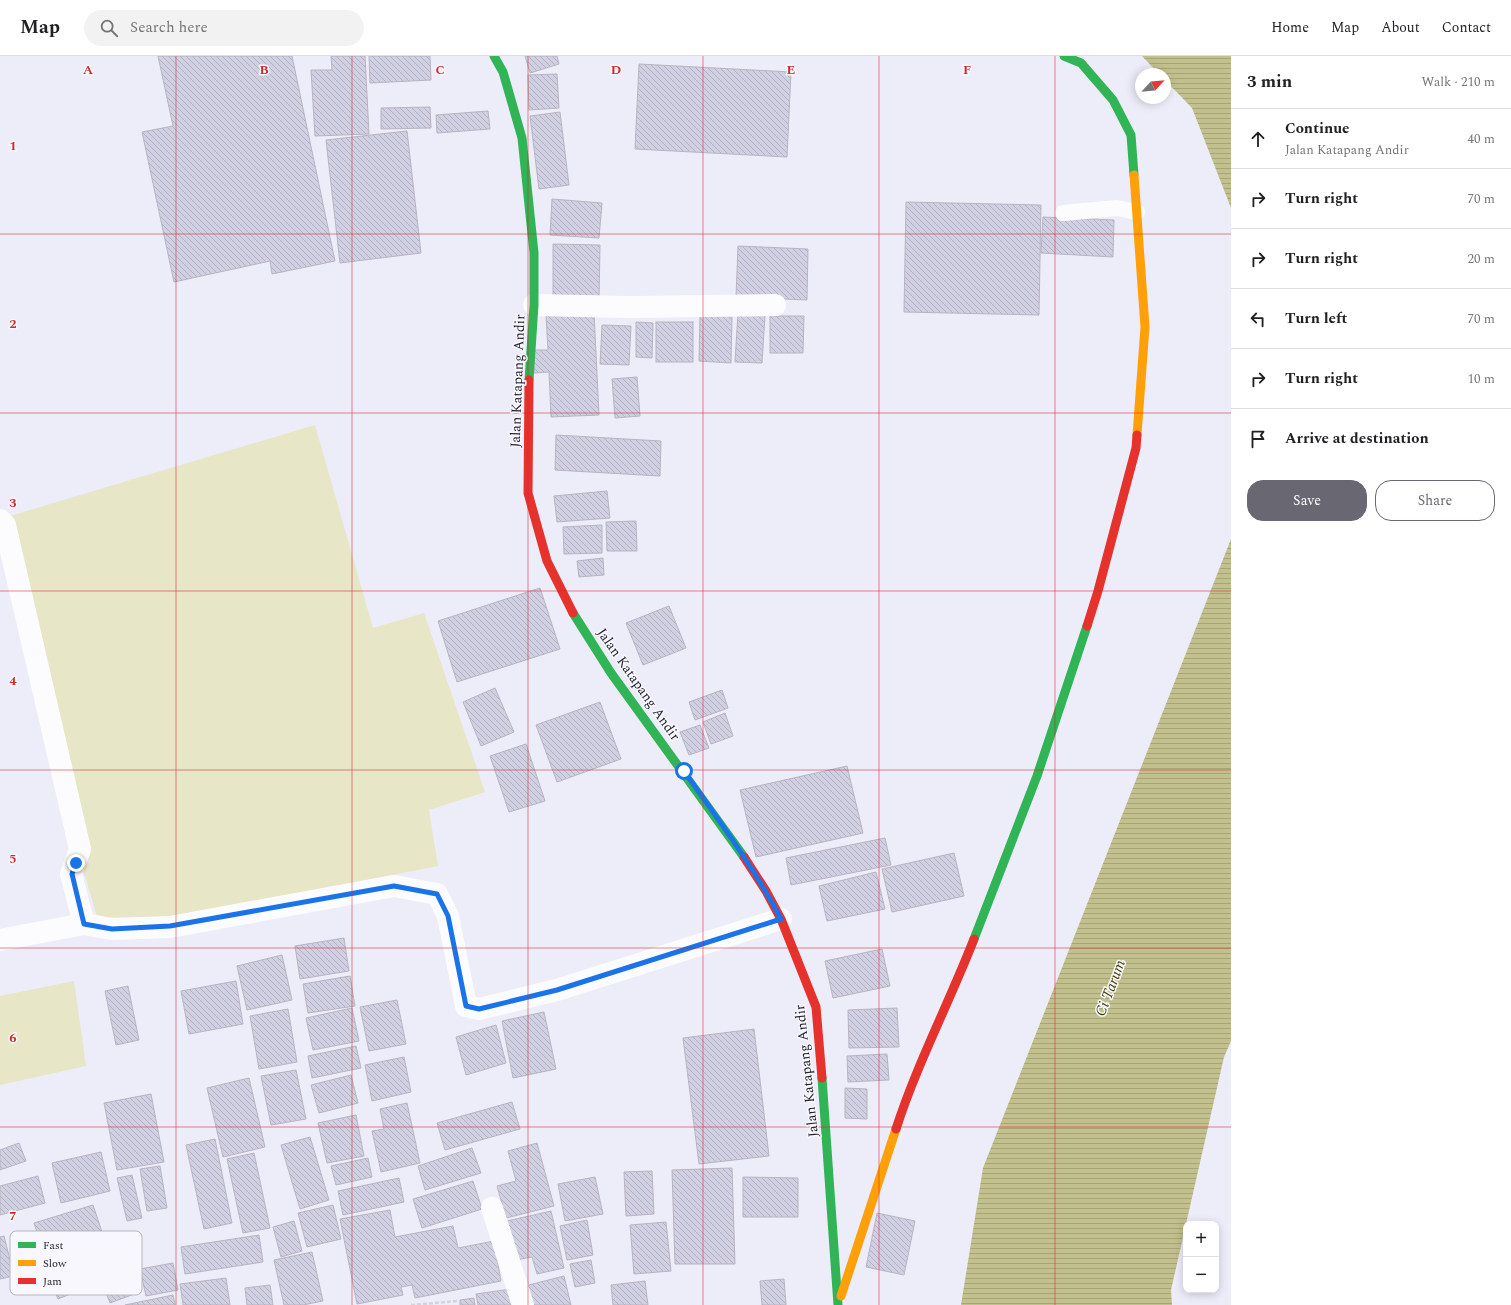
<!DOCTYPE html>
<html lang="en">
<head>
<meta charset="utf-8">
<style>
  body { margin:0; font-family:Spectral,serif; background:#f2f2f2; color:#202124 }
  .controls { position:absolute; right:12px; bottom:12px; display:grid; overflow:hidden; border-radius:8px; box-shadow:0 2px 10px #0003 }
  .controls button { width:36px; height:36px; display:grid; place-items:center; padding:0; border:0; border-bottom:1px solid #e0e0e0; background:#fff; color:#202124; font:20px sans-serif }
  .compass { position:absolute; left:1135px; top:12px; width:36px; height:36px; border-radius:50%; background:#fff; box-shadow:0 2px 10px #0003; rotate:64deg }
  .stop { position:absolute; width:12px; height:12px; margin:-9px; border:3px solid #1a73e8; border-radius:50%; background:#fff }
  .stop.end { background:#1a73e8; border-color:#fff; box-shadow:0 1px 4px #0008 }
  .list { margin:0; padding:0; list-style:none }
  h2 { display:flex; justify-content:space-between; align-items:center; height:52px; margin:0; padding:0 16px; font-size:17px }
  h2 small { font-size:13px; font-weight:400; color:#757577 }
  .list li { display:grid; grid-template-columns:26px 1fr auto; gap:12px; align-items:center; box-sizing:border-box; height:60px; padding:0 16px; border-top:1px solid #e0e0e0 }
  .list b { display:block; font-size:15px; white-space:nowrap }
  .list p { margin:0; font-size:13px; white-space:nowrap; color:#757577 }
  .list em { font-size:13px; font-style:normal; color:#757577 }
  .actions { display:flex; gap:8px; padding:12px 16px }
  .actions a { flex:1; padding:9px 0; border:1px solid #686772; border-radius:16px; text-align:center; font-size:14px; color:#686772 }
  .actions .main { background:#686772; color:#fff }
  .icon { flex:none; width:22px; height:22px; fill:none; stroke:currentColor; stroke-width:2; stroke-linecap:round; stroke-linejoin:round }
  .map { position:relative; flex:none; width:1231px; height:1249px; overflow:hidden }
  header { display:flex; align-items:center; gap:24px; box-sizing:border-box; height:56px; padding:0 20px; background:#fff; border-bottom:1px solid #e0e0e0 }
  header strong { font-size:19px }
  nav { display:flex; gap:22px; margin-inline-start:auto; font-size:14px }
  .search { width:280px; height:36px; background:#f2f2f2; display:flex; align-items:center; gap:10px; box-sizing:border-box; padding:0 14px; border-radius:22px; color:#757577; font-size:15px }
  main { display:flex }
  aside { flex:1; background:#fff }
  .map>svg:first-child { display:block }
  .green { fill:#e7e6c7 }
  .water { fill:url(#water-rules) }
  .building { fill:url(#building-back-hatch); stroke:#b6b5c0 }
  .lines { fill:none; stroke-linecap:round; stroke-linejoin:round }
  .path { stroke:#d4d3d8; stroke-width:2.5; stroke-dasharray:4 2; stroke-linecap:butt }
  .lane { stroke:#fcfcfe; stroke-width:16 }
  .street { stroke:#fcfcfe; stroke-width:22 }
  .fast { stroke:#30b455; stroke-width:9 }
  .slow { stroke:#ff9f0a; stroke-width:9 }
  .jam { stroke:#e5322d; stroke-width:9 }
  .route { stroke:#1a73e8; stroke-width:5 }
  .grid { fill:none; stroke:#d62828; stroke-width:1; stroke-opacity:0.55 }
  .labels { text-anchor:middle; stroke-width:3; stroke-linejoin:round; paint-order:stroke }
  .street-label { font-size:14px; fill:#201f29; stroke:#f7f7fd }
  .water-label { font-size:15px; font-style:italic; fill:#424000; stroke:#f7f7fd }
  .key { fill:#f7f7fd; stroke:#b6b6bd; stroke-width:1 }
  .key-label { font-size:11px; fill:#201f29 }
  .grid-label { font-size:13px; text-anchor:middle; font-weight:bold; fill:#d62828; stroke:#f7f7fd; stroke-width:3; stroke-linejoin:round; paint-order:stroke }
</style>
</head>
<body>
<header>
<strong>Map</strong>
<div class="search"><svg class="icon" aria-label="search" viewBox="0 0 24 24"><circle cx="10" cy="10" r="6"/><path d="M15 15l6 6"/></svg>Search here</div>
<nav><a>Home</a><a>Map</a><a>About</a><a>Contact</a></nav>
</header>
<main>
<div class="map">
<svg width="1231" height="1249" viewBox="0 0 1231 1249">
  <defs>
    <pattern id="water-rules" width="6" height="5" patternUnits="userSpaceOnUse"><rect width="6" height="5" fill="#c2c18d"/><path d="M0 2.5h6" fill="none" stroke="#a6a57a"/></pattern>
    <pattern id="building-back-hatch" width="6" height="6" patternUnits="userSpaceOnUse"><rect width="6" height="6" fill="#d1cfe2"/><path d="M-1 5l2 2M0 0l6 6M5-1l2 2" fill="none" stroke="#b3b1c2"/></pattern>
  </defs>
  <rect width="100%" height="100%" fill="#edecf9"/>
  <g class="green">
    <polygon points="315,369 373,572 424,557 485,736 429,754 438,810 167,863 97,861 86,823 70,789 0,463"/>
    <polygon points="74,925 86,1010 0,1029 0,940"/>
  </g>
  <g class="water">
    <polygon points="1142,0 1231,0 1231,152 1192,52 1165,24 1165,18 1159,18"/>
    <polygon points="1231,483 1231,985 1224,1001 1171,1234 1172,1249 961,1249 983,1112"/>
  </g>
  <g class="building">
    <polygon points="158,0 292,0 335,205 272,218 270,205 174,226 142,76 173,70"/>
    <polygon points="331,0 365,0 369,78 315,80 311,14 332,14"/>
    <polygon points="369,0 430,0 431,24 370,27"/>
    <polygon points="525,0 557,0 559,8 530,17"/>
    <polygon points="639,8 791,16 787,101 635,93"/>
    <polygon points="557,18 559,52 529,54 528,19"/>
    <polygon points="430,51 431,72 381,73 381,52"/>
    <polygon points="488,55 490,73 437,77 436,59"/>
    <polygon points="560,56 569,129 539,133 530,60"/>
    <polygon points="407,75 421,197 340,207 326,84"/>
    <polygon points="552,143 602,147 599,182 550,179"/>
    <polygon points="906,146 1041,149 1039,259 904,256"/>
    <polygon points="1043,161 1114,164 1113,201 1041,197"/>
    <polygon points="553,188 600,189 599,246 553,245"/>
    <polygon points="738,190 808,193 807,244 736,241"/>
    <polygon points="594,257 599,359 551,361 549,316 534,317 533,294 548,294 546,260"/>
    <polygon points="738,257 765,259 762,307 735,306"/>
    <polygon points="700,259 732,260 731,307 699,305"/>
    <polygon points="770,260 804,260 803,297 770,297"/>
    <polygon points="636,266 653,267 652,302 636,301"/>
    <rect x="656" y="266" width="37" height="40"/>
    <polygon points="602,269 631,270 629,309 600,308"/>
    <polygon points="637,321 640,360 615,362 612,323"/>
    <polygon points="556,379 661,385 660,420 555,414"/>
    <polygon points="607,435 610,462 557,466 554,440"/>
    <polygon points="636,465 637,495 607,495 606,466"/>
    <polygon points="602,469 602,497 564,498 563,471"/>
    <polygon points="603,502 604,519 579,521 577,505"/>
    <polygon points="540,532 560,593 457,626 438,565"/>
    <polygon points="669,550 686,592 643,609 626,567"/>
    <polygon points="495,632 514,676 481,690 463,646"/>
    <polygon points="722,634 728,652 695,664 689,646"/>
    <polygon points="600,646 621,703 557,726 536,669"/>
    <polygon points="725,657 733,680 711,688 703,666"/>
    <polygon points="700,669 709,692 689,699 680,676"/>
    <polygon points="526,688 545,745 509,756 490,700"/>
    <polygon points="847,710 863,777 756,801 740,734"/>
    <polygon points="885,782 891,809 791,829 786,802"/>
    <polygon points="954,797 964,840 892,856 882,813"/>
    <polygon points="876,816 885,853 827,865 819,830"/>
    <polygon points="344,882 349,915 300,923 295,890"/>
    <polygon points="882,893 890,930 833,942 825,905"/>
    <polygon points="282,899 292,944 247,954 237,910"/>
    <polygon points="350,920 355,950 308,957 303,928"/>
    <polygon points="236,925 243,968 189,978 181,935"/>
    <polygon points="128,930 139,984 116,989 105,935"/>
    <polygon points="397,944 406,988 369,995 360,951"/>
    <polygon points="352,952 359,985 313,994 306,962"/>
    <polygon points="897,952 899,991 849,992 848,954"/>
    <polygon points="288,953 297,1006 259,1013 250,960"/>
    <polygon points="544,956 556,1013 513,1022 502,965"/>
    <polygon points="496,969 506,1007 466,1019 456,981"/>
    <polygon points="754,973 769,1100 699,1108 683,982"/>
    <polygon points="356,990 361,1012 312,1022 308,1000"/>
    <polygon points="887,998 889,1024 848,1026 847,1000"/>
    <polygon points="404,1001 411,1036 372,1045 365,1009"/>
    <polygon points="296,1014 306,1063 271,1069 261,1020"/>
    <polygon points="351,1019 358,1047 319,1057 311,1029"/>
    <polygon points="249,1022 265,1091 223,1101 207,1032"/>
    <polygon points="845,1032 867,1033 867,1063 845,1062"/>
    <polygon points="151,1038 164,1106 117,1114 104,1047"/>
    <polygon points="512,1046 520,1073 445,1094 437,1067"/>
    <polygon points="407,1047 420,1107 381,1116 372,1075 384,1073 380,1053"/>
    <polygon points="356,1059 364,1100 327,1107 318,1067"/>
    <polygon points="310,1081 329,1144 300,1153 281,1089"/>
    <polygon points="215,1083 232,1167 204,1173 186,1089"/>
    <polygon points="19,1087 26,1105 0,1114 0,1094"/>
    <polygon points="537,1087 554,1150 506,1162 497,1130 516,1125 508,1095"/>
    <polygon points="472,1092 481,1117 425,1134 418,1110"/>
    <polygon points="101,1096 110,1135 61,1147 52,1107"/>
    <polygon points="254,1097 270,1172 243,1177 227,1103"/>
    <polygon points="368,1102 372,1121 336,1129 331,1110"/>
    <polygon points="160,1110 167,1152 147,1155 140,1113"/>
    <polygon points="732,1112 735,1208 675,1208 672,1114"/>
    <polygon points="652,1115 654,1158 626,1160 624,1116"/>
    <polygon points="132,1119 142,1162 127,1165 117,1122"/>
    <polygon points="38,1120 45,1147 0,1159 0,1130"/>
    <polygon points="595,1121 603,1158 565,1165 558,1128"/>
    <polygon points="743,1121 798,1122 798,1161 743,1161"/>
    <polygon points="399,1122 404,1146 343,1159 338,1135"/>
    <polygon points="473,1125 482,1153 422,1172 413,1143"/>
    <polygon points="93,1149 106,1188 47,1207 34,1167"/>
    <polygon points="333,1149 341,1183 307,1191 298,1157"/>
    <polygon points="390,1154 395,1181 453,1170 458,1192 494,1185 501,1225 415,1242 412,1229 401,1231 403,1239 357,1248 340,1163"/>
    <polygon points="551,1155 564,1212 537,1218 532,1201 516,1204 507,1165"/>
    <polygon points="877,1157 915,1165 904,1219 866,1211"/>
    <polygon points="587,1164 593,1199 567,1204 560,1170"/>
    <polygon points="294,1165 302,1195 281,1201 273,1171"/>
    <polygon points="666,1166 671,1215 634,1218 630,1169"/>
    <polygon points="259,1179 263,1206 185,1218 181,1191"/>
    <polygon points="4,1180 14,1220 0,1223 0,1181"/>
    <polygon points="312,1196 323,1245 303,1249 284,1249 274,1204"/>
    <polygon points="73,1203 85,1232 58,1243 46,1214"/>
    <polygon points="591,1204 595,1227 575,1231 570,1208"/>
    <polygon points="173,1207 178,1234 146,1240 140,1213"/>
    <polygon points="130,1219 137,1237 110,1247 103,1229"/>
    <polygon points="564,1220 571,1249 526,1249 521,1231"/>
    <polygon points="226,1222 230,1249 183,1249 180,1228"/>
    <polygon points="784,1223 786,1249 762,1249 760,1225"/>
    <polygon points="645,1225 648,1249 613,1249 611,1229"/>
    <polygon points="270,1229 273,1249 247,1249 245,1232"/>
    <polygon points="511,1233 513,1249 478,1249 476,1238"/>
    <polygon points="173,1239 175,1249 125,1249"/>
    <polygon points="474,1242 475,1249 460,1249 460,1244"/>
  </g>
  <g class="lines">
    <polyline class="path" points="411,1249 458,1245"/>
    <polyline class="lane" points="1063,157 1117,152 1137,156"/>
    <g class="street">
      <polyline points="534,249 630,251 775,249"/>
      <polyline points="0,464 5,469 80,793 71,818 84,868 112,873 170,871 394,830 437,838 448,860 466,950 479,953 557,934 781,863"/>
      <polyline points="0,884 84,868"/>
      <polyline points="492,1152 523,1249"/>
    </g>
    <g class="fast">
      <polyline points="494,0 503,16 522,82 534,197 534,249 529,324"/>
      <polyline points="1064,0 1081,7 1113,44 1131,79 1134,119"/>
      <polyline points="573,557 611,617 744,801"/>
      <polyline points="974,883 1037,720 1087,570"/>
      <polyline points="822,1022 838,1249"/>
    </g>
    <g class="slow">
      <polyline points="1134,119 1145,271 1137,379"/>
      <polyline points="841,1240 896,1073"/>
    </g>
    <g class="jam">
      <polyline points="529,324 528,437 547,505 573,557"/>
      <polyline points="1087,570 1098,535 1136,392 1137,379"/>
      <polyline points="744,801 766,835 781,863 816,951 822,1022"/>
      <path d="M896,1073C917,1008 949,947 974,883"/>
    </g>
  </g>
  <g class="lines">
    <path class="route" d="M76,807L72,818L84,868L112,873L170,870L394,830L437,838L448,860L466,950L479,953L557,934L781,863C753,810 718,763 684,715"/>
  </g>
  <path class="grid" d="M176,0V1249M352,0V1249M528,0V1249M703,0V1249M879,0V1249M1055,0V1249M0,178H1231M0,357H1231M0,535H1231M0,714H1231M0,892H1231M0,1071H1231"/>
  <g class="labels">
    <g class="street-label">
      <text transform="translate(517 325) rotate(-88)" y="5">Jalan Katapang Andir</text>
      <text transform="translate(639 628) rotate(55)" y="5">Jalan Katapang Andir</text>
      <text transform="translate(806 1015) rotate(-96)" y="5">Jalan Katapang Andir</text>
    </g>
    <g class="water-label">
      <text transform="translate(1110 932) rotate(-69)" y="5">Ci Tarum</text>
    </g>
  </g>
  <rect x="10" y="1175" width="132" height="64" rx="6" class="key"/>
  <rect x="18" y="1186" width="18" height="6" fill="#30b455"/>
  <rect x="18" y="1204" width="18" height="6" fill="#ff9f0a"/>
  <rect x="18" y="1222" width="18" height="6" fill="#e5322d"/>
  <g class="key-label">
    <text x="43" y="1193">Fast</text>
    <text x="43" y="1211">Slow</text>
    <text x="43" y="1229">Jam</text>
  </g>
  <g class="grid-label">
    <text x="88" y="18">A</text>
    <text x="264" y="18">B</text>
    <text x="440" y="18">C</text>
    <text x="616" y="18">D</text>
    <text x="791" y="18">E</text>
    <text x="967" y="18">F</text>
    <text x="13" y="94">1</text>
    <text x="13" y="272">2</text>
    <text x="13" y="451">3</text>
    <text x="13" y="629">4</text>
    <text x="13" y="807">5</text>
    <text x="13" y="986">6</text>
    <text x="13" y="1164">7</text>
  </g>
</svg>
<div class="controls">
<button>+</button>
<button>−</button>
</div>
<svg class="compass" viewBox="-18 -18 36 36"><path d="M0-13l5 13h-10z" fill="#e53935"/><path d="M0 13l5-13h-10z" fill="#757577"/></svg>
<div class="stop" style="left:684px;top:715px"></div>
<div class="stop end" style="left:76px;top:807px"></div>
</div>
<aside>
<h2>3 min<small>Walk · 210 m</small></h2>
<ul class="list">
<li><svg class="icon" aria-label="ahead" viewBox="0 0 24 24"><path d="M12 20V5M6 11l6-6 6 6"/></svg><div><b>Continue</b><p>Jalan Katapang Andir</p></div><em>40 m</em></li>
<li><svg class="icon" aria-label="right" viewBox="0 0 24 24"><path d="M7 20v-9h11M14 6l5 5-5 5"/></svg><div><b>Turn right</b></div><em>70 m</em></li>
<li><svg class="icon" aria-label="right" viewBox="0 0 24 24"><path d="M7 20v-9h11M14 6l5 5-5 5"/></svg><div><b>Turn right</b></div><em>20 m</em></li>
<li><svg class="icon" aria-label="left" viewBox="0 0 24 24"><path d="M17 20v-9H6M10 6l-5 5 5 5"/></svg><div><b>Turn left</b></div><em>70 m</em></li>
<li><svg class="icon" aria-label="right" viewBox="0 0 24 24"><path d="M7 20v-9h11M14 6l5 5-5 5"/></svg><div><b>Turn right</b></div><em>10 m</em></li>
<li><svg class="icon" aria-label="arrive" viewBox="0 0 24 24"><path d="M6 21V4h12l-3 4 3 4H6"/></svg><div><b>Arrive at destination</b></div></li>
</ul>
<div class="actions"><a class="main">Save</a><a>Share</a></div>
</aside>
</main>
</body>
</html>
